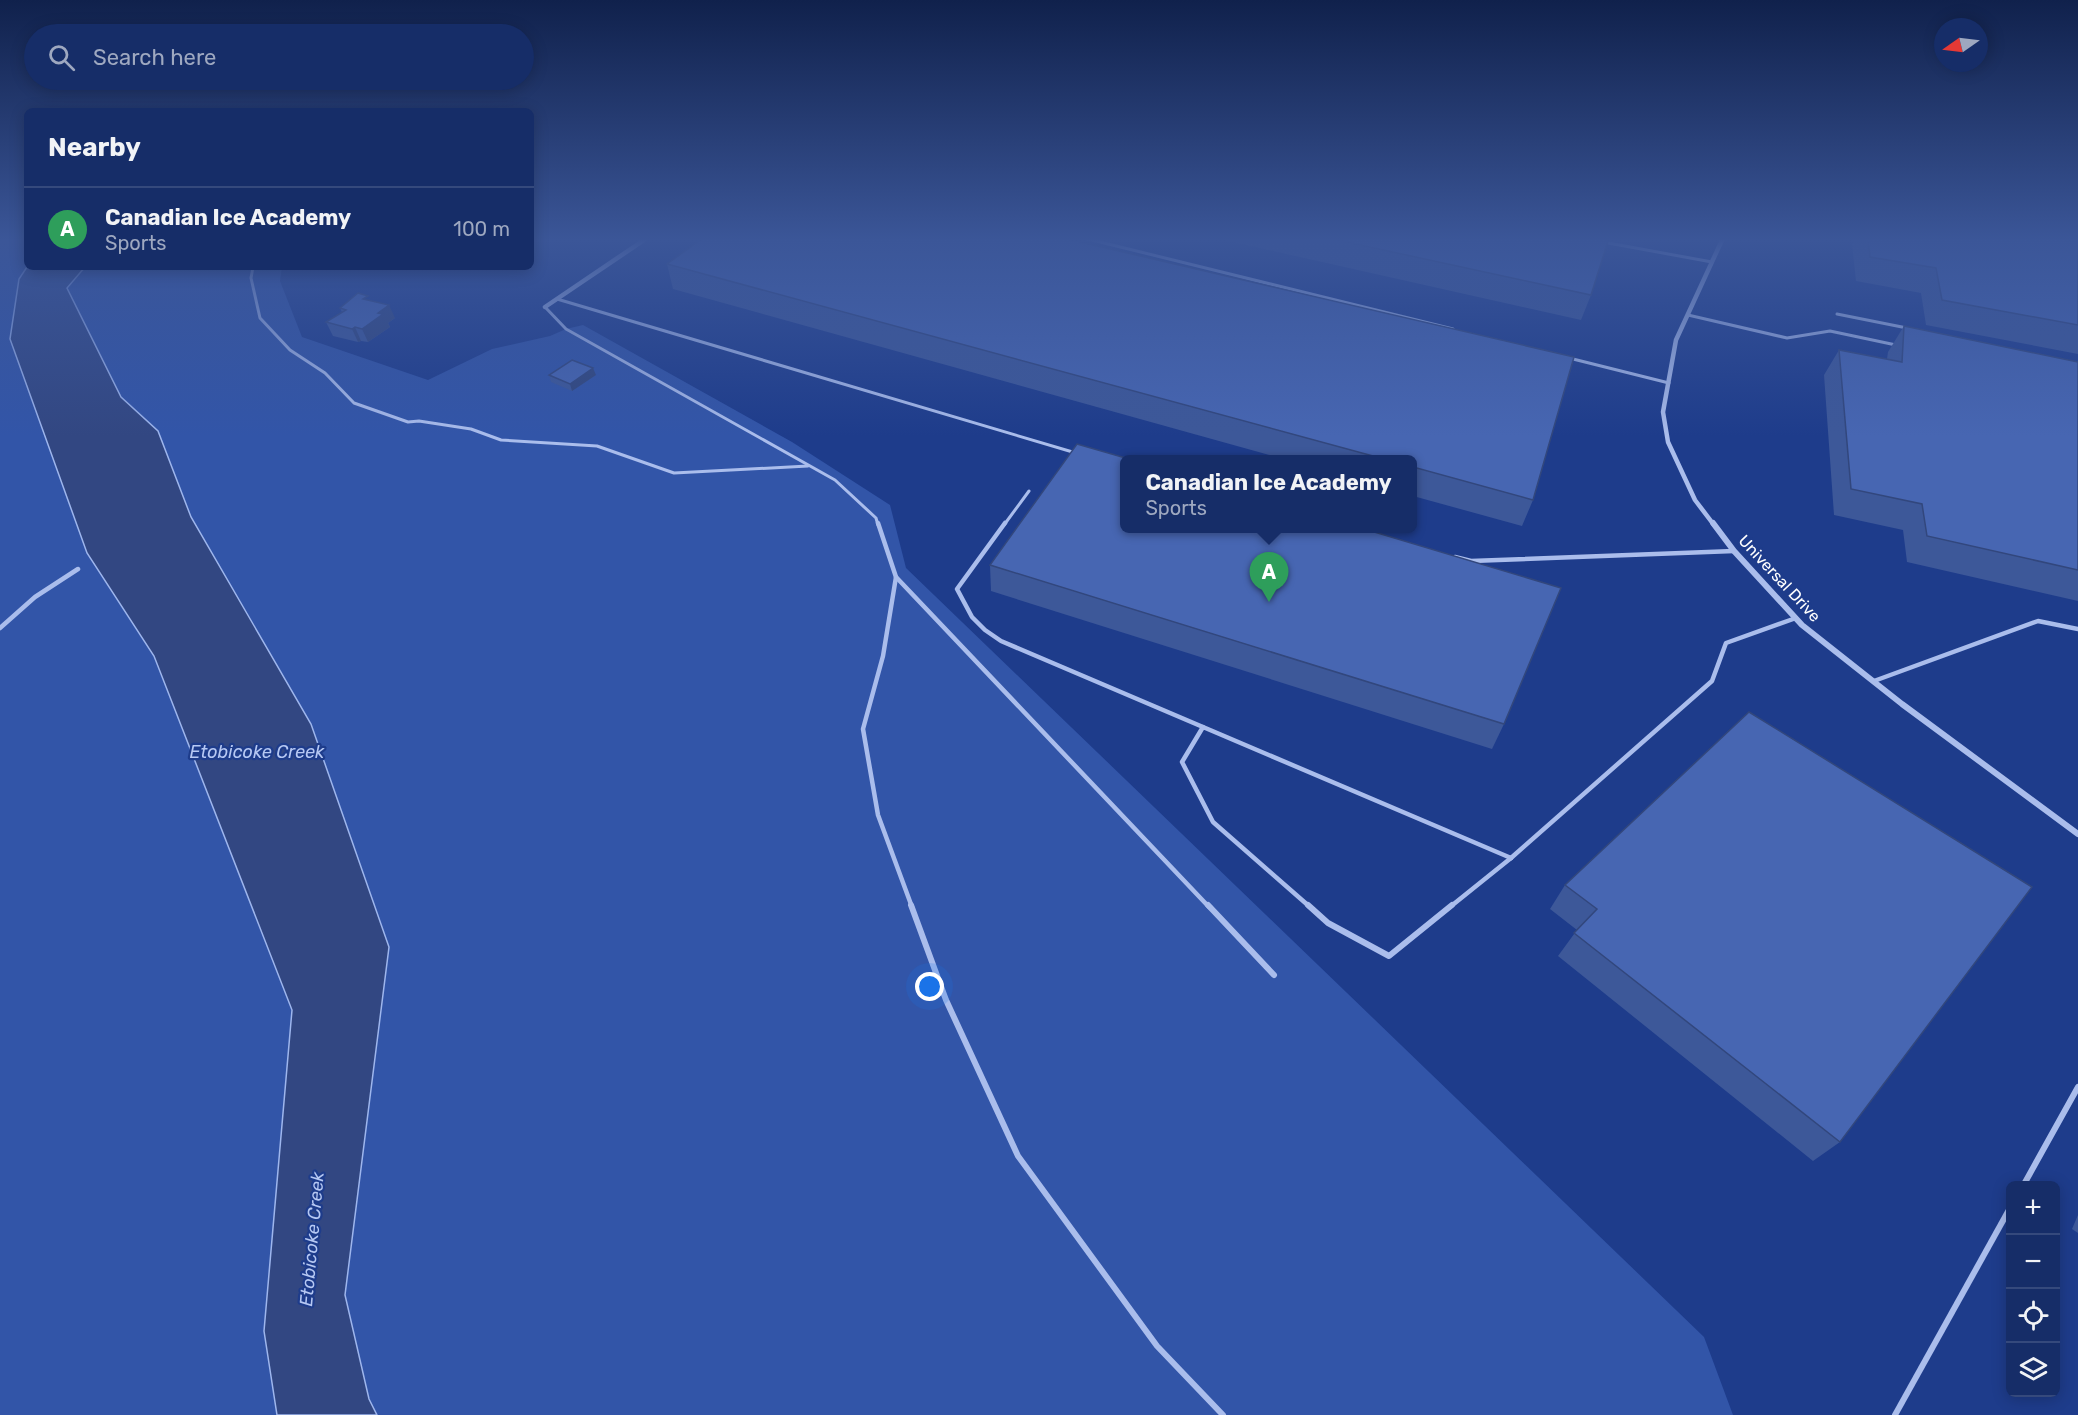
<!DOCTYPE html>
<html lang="en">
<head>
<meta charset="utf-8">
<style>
  body { margin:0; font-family:Rubik,sans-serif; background:#233971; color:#f1f3f6 }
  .controls { position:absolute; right:18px; bottom:18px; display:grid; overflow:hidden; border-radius:9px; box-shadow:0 3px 15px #0003 }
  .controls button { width:54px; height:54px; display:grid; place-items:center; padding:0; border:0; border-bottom:2px solid #35497c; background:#162d68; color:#f1f3f6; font:30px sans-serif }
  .compass { position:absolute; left:1934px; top:18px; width:54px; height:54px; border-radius:50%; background:#162d68; box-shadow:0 3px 15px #0003; rotate:256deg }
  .you { position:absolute; left:930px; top:987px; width:21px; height:21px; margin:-15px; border:4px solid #fff; border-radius:50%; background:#1a73e8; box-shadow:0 0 0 9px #1a73e833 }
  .badge { display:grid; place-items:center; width:39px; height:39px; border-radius:50%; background:#fae869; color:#fff; font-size:20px; font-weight:700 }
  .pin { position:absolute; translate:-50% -50px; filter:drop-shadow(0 2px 3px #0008) }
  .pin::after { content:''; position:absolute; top:32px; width:21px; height:18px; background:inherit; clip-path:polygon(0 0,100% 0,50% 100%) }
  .popup { position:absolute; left:1120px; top:455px; width:297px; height:78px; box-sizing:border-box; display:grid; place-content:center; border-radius:9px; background:#162d68; filter:drop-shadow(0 2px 4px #0005); font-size:20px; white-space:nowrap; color:#9ea8c0 }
  .popup b { font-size:22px; color:#f1f3f6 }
  .popup::after { content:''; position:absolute; left:50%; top:100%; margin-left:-12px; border:12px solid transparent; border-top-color:#162d68 }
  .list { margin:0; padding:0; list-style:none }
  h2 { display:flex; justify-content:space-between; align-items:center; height:78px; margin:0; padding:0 24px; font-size:26px }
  h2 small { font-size:20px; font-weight:400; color:#9ea8c0 }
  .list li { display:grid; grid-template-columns:39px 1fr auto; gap:18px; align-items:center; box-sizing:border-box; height:84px; padding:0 24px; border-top:2px solid #35497c }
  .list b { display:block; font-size:22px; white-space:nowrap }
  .list p { margin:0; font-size:20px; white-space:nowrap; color:#9ea8c0 }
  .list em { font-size:20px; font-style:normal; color:#9ea8c0 }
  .icon { flex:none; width:33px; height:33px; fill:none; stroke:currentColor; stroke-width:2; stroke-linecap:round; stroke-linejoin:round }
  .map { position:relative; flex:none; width:2078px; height:1415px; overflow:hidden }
  .search { position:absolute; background:#162d68; box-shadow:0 3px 15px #0003; left:24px; top:24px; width:510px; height:66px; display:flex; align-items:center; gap:15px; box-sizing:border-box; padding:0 21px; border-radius:33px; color:#9ea8c0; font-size:22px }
  .panel { position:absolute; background:#162d68; box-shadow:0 3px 15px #0003; left:24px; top:108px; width:510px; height:162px; border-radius:9px }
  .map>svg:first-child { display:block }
  .green { fill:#3255a8 }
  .water { fill:#324782; stroke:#9eb6ed; stroke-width:1.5 }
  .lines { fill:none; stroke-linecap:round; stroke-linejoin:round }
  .lane-far2 { stroke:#aabdec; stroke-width:3 }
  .lane-far1 { stroke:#aabdec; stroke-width:4.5 }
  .lane { stroke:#aabdec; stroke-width:6 }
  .street-far1 { stroke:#aabdec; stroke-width:4.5 }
  .street { stroke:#aabdec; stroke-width:6 }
  .wall { fill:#3d5899 }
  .shaded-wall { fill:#32477d }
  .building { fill:#4766b2; stroke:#32477d; stroke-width:1.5 }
  .labels { text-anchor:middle; stroke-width:4.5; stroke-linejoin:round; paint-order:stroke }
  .street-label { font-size:16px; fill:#fff; stroke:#1e3c8b }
  .water-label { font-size:18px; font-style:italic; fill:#b6c8f3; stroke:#1e3c8b }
</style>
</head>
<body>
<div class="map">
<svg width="2078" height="1415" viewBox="0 0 2078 1415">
  <rect width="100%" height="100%" fill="#1e3c8b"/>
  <polygon class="green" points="0,238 27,238 27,267 282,267 280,281 302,337 428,380 492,349 550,336 566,329 583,325 792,442 890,505 906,568 1704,1337 1733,1415 0,1415"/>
  <polygon class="water" points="27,267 85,267 67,288 121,397 158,431 191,517 311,724 389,947 345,1295 369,1399 377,1415 277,1415 264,1331 292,1010 154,656 87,553 10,339 19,279"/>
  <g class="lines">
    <g class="lane-far2">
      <polyline points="1084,238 1453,329"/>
      <polyline points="1603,242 1712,262"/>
      <polyline points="253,267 251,278 260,318 290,350 325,373 354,403 408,422 419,421 471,429 501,440 597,446 674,473 808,466"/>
      <polyline points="557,299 1076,453"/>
      <polyline points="545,307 566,329 835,480 876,518 878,525"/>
      <polyline points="1837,314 1907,328"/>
      <polyline points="1688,315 1787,338 1830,331 1896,345"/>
      <polyline points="1569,358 1669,383"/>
      <polyline points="1004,525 1029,491"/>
    </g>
    <g class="lane-far1">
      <polyline points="878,523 896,577 1209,907"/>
      <polyline points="1005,523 957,589 972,617 985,630 1001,641 1203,727"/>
      <polyline points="1455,557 1471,561 1734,551"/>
      <polyline points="896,577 883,656 863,729 878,815 912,907"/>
      <polyline points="0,628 35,597 78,569"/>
      <polyline points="1874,681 2038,621 2078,629"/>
      <polyline points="1511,858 1712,681 1726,643 1796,618"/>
      <polyline points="1310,907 1213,822 1182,762 1203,727 1511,858"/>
      <polyline points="1450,907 1511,858"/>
    </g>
    <g class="lane">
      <polyline points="911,905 946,1000 1018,1156 1157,1346 1223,1415"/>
      <polyline points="1208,905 1274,975"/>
      <polyline points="1308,905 1328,923 1389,956 1452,905"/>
      <polyline points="2023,1186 2078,1087"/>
      <polyline points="1895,1415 2010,1208"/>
    </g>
    <g class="street-far1">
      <polyline points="545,307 647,238"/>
      <polyline points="1714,525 1695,500 1668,442 1663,412 1676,340 1723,238"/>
    </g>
    <polyline class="street" points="1713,523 1734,551 1802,625 1902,704 2078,834"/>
  </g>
  <g class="wall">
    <polygon points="703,238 1063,238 1574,357 1533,500 1522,526 1413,496 1413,459 1284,459 673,289 667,264"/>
    <polygon points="1215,238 1609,238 1591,295 1581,320"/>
    <polygon points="1856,238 2078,238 2078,354 1926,325 1921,293 1856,281 1852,244"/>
    <polygon points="370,301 395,318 388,323 390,327 368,342 361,341 358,342 333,336 326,322 342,312 340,308"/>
    <polygon points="1904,326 2078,362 2078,601 1907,562 1903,530 1834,515 1824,375 1839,350 1887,359 1888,352"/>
    <polygon points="549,375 596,375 572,391 551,382"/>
    <polygon points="990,565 1504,724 1492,749 991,591"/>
    <polygon points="1749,712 1840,1142 1813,1161 1558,956 1577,930 1550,909 1565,885"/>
    <polygon points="2078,1215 2078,1233 2072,1229"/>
  </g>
  <g class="shaded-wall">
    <polygon points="389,305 395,318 388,323 390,327 368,342 362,329 378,313"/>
    <polygon points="355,327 361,341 358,342 352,329"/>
    <polygon points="593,368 596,375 572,391 570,384"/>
  </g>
  <g class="building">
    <polygon points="703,238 1063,238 1574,357 1533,500 1413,467 1413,459 1384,459 667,264"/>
    <polygon points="1328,238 1609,238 1591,295"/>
    <polygon points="1868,238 2078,238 2078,325 1942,300 1936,268 1870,257"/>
    <polygon points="358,293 368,296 363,299 389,305 378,313 383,314 362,329 355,327 352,329 326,322 346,310 340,308"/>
    <polygon points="1904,326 2078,362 2078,570 1927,536 1922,504 1851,489 1839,350 1902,362"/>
    <polygon points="572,360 593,368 570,384 549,375"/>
    <polygon points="1077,444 1129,459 1125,459 1125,528 1361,528 1561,588 1504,724 990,565"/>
    <polygon points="1749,712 2032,887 1840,1142 1574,933 1597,909 1565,885"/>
  </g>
  <linearGradient id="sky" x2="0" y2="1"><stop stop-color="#10214c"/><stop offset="0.55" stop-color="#3b5698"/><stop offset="1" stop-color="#3b5698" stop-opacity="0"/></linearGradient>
  <rect width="2078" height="436" fill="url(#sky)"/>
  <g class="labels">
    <g class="street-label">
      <text transform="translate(1780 578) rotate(47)" y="6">Universal Drive</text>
    </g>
    <g class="water-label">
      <text x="257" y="758">Etobicoke Creek</text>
      <text transform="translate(312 1239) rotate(-85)" y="6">Etobicoke Creek</text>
    </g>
  </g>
</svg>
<div class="controls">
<button>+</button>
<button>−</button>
<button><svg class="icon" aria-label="locate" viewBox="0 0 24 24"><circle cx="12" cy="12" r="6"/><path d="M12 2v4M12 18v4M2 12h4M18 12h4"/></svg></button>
<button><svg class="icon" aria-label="layers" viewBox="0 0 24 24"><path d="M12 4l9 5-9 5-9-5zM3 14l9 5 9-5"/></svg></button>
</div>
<svg class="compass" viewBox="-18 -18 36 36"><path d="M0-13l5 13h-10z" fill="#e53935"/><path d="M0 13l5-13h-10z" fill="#9ea8c0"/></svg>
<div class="you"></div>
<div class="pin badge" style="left:1269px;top:602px;background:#2e9e5b">A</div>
<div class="popup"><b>Canadian Ice Academy</b>Sports</div>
<div class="search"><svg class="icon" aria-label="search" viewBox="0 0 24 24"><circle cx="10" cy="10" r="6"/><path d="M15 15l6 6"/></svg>Search here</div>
<section class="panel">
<h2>Nearby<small></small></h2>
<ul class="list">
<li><span class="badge" style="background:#2e9e5b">A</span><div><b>Canadian Ice Academy</b><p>Sports</p></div><em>100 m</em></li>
</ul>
</section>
</div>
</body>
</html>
